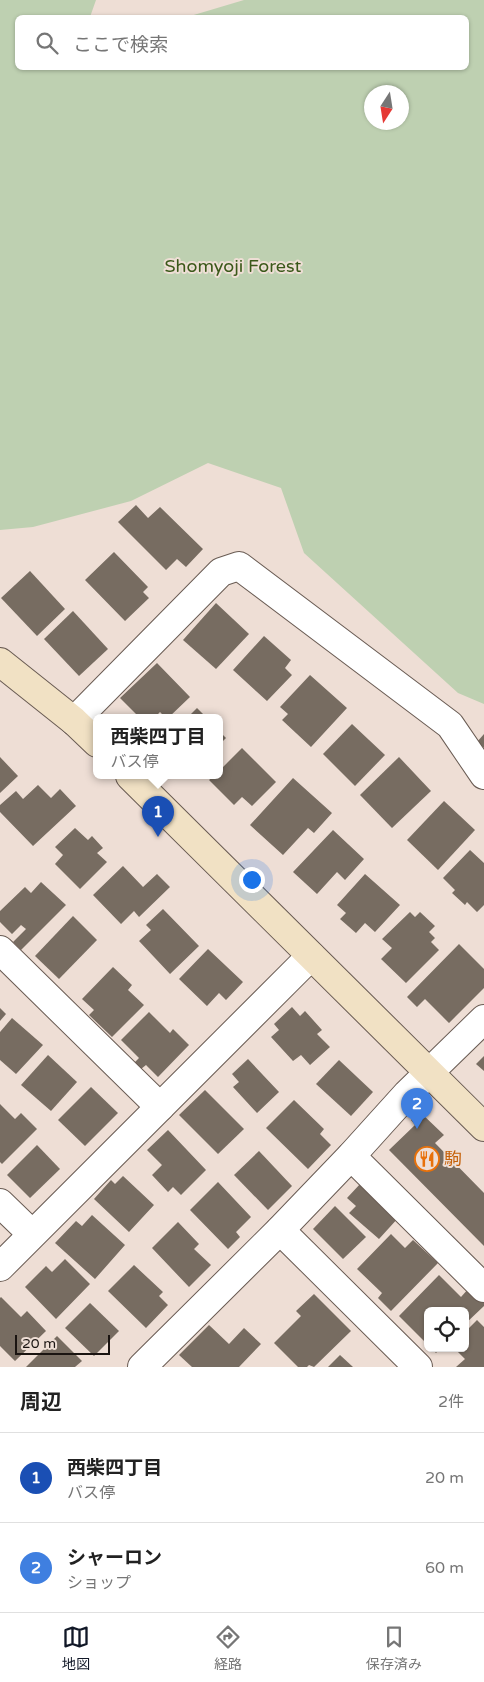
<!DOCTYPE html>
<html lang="ja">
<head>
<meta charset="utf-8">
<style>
  body { margin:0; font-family:"Varela Round","Noto Sans JP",sans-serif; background:#f6f6f6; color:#222 }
  .controls { position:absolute; right:15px; bottom:15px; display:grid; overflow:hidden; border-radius:8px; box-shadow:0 1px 4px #0004 }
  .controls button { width:45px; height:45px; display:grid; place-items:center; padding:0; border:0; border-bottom:1px solid #e0e0e0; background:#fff; color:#222; font:25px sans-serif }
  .compass { position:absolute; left:364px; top:85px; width:45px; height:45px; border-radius:50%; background:#fff; box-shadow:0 1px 4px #0004; rotate:192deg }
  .scale { position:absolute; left:15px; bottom:12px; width:95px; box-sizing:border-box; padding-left:5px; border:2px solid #1a1411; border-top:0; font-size:14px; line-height:18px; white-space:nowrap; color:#1a1411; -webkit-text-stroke:4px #eeded5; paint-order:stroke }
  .you { position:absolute; left:251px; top:879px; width:18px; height:18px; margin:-12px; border:4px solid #fff; border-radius:50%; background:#1a73e8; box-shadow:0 0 0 8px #1a73e833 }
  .badge { display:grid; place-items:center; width:32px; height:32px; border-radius:50%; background:#111827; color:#fff; font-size:16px; font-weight:700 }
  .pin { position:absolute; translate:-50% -41px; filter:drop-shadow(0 1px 2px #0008) }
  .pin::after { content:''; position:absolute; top:26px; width:18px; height:15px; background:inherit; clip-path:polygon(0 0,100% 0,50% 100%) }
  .popup { position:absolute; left:93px; top:714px; width:130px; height:65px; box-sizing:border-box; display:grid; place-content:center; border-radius:8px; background:#fff; filter:drop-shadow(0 1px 4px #0005); font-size:16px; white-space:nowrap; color:#767676 }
  .popup b { font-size:19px; color:#222 }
  .popup::after { content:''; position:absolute; left:50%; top:100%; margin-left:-10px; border:10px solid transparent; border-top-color:#fff }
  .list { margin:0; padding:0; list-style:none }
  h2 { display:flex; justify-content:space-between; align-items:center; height:65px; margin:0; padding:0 20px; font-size:21px }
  h2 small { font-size:16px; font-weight:400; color:#767676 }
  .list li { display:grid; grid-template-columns:32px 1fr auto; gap:15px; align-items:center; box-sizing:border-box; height:90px; padding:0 20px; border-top:1px solid #e0e0e0 }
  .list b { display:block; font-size:19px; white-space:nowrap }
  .list p { margin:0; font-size:16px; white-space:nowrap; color:#767676 }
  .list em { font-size:16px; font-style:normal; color:#767676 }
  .icon { flex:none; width:28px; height:28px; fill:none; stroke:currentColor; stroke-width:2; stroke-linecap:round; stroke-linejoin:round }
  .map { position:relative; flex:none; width:484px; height:1367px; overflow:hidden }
  .search { position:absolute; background:#fff; box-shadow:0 1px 4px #0004; left:15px; right:15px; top:15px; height:55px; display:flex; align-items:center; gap:12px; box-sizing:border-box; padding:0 18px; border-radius:8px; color:#767676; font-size:19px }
  .sheet { height:245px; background:#fff }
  nav { display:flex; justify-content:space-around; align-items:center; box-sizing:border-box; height:70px; border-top:1px solid #e0e0e0; background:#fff; font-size:14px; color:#767676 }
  nav a { display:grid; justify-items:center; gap:2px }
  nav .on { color:#111827 }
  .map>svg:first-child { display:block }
  .green { fill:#bed0b1; fill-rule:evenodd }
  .building { fill:#776c61 }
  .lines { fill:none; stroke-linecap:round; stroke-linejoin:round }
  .street-casing { stroke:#695b53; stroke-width:30 }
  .secondary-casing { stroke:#695b53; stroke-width:30 }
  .street { stroke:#fff; stroke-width:28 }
  .secondary { stroke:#f1e1c4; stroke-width:28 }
  .labels { text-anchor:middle; stroke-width:4; stroke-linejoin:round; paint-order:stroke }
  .park-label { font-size:18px; fill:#3a5819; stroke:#eeded5 }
  .food-label { font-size:18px; fill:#c56008; stroke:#eeded5; text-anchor:start }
</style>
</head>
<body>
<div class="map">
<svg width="484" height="1367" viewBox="0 0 484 1367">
  <rect width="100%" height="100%" fill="#eeded5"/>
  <path class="green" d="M0,0H96L90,17L18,18V68H466V18L187,17L244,0H484V704L458,693L304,553L281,488L208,463L131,501L33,527L0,530ZM372,92H402V122H372Z"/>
  <g class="building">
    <polygon points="136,505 148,518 160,507 203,549 186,567 177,559 166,570 118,522"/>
    <polygon points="114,552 148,587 143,592 149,598 125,621 85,580"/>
    <polygon points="30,571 65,609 37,636 1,598"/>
    <polygon points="216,603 249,634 216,669 183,640"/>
    <polygon points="73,611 108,649 79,676 44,639"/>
    <polygon points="264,636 291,660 285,668 292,675 267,701 233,670"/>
    <polygon points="157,663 190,697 168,718 166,718 160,712 154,718 140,718 120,698"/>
    <polygon points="310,675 347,708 311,747 282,720 288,714 280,707"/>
    <polygon points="197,708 207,718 187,718"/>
    <polygon points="352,724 385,755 355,786 323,754"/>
    <polygon points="219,731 226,738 219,745"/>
    <polygon points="484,734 484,748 477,742"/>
    <polygon points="242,748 276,782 252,806 242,797 234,805 209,780 214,776 219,776 219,771"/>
    <polygon points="0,757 18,776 0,793"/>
    <polygon points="399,757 431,791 392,828 360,795"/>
    <polygon points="293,778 332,813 314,833 308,828 283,855 250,825"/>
    <polygon points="38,785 51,798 60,789 76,806 33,846 0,812 0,805 16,791 23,799"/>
    <polygon points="444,801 475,830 438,870 407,840"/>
    <polygon points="75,828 88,840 92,836 103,848 97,853 107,862 80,889 55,864 63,855 55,847"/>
    <polygon points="333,830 364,859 345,880 337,872 317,894 293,872"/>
    <polygon points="470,850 484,863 484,905 477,912 467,902 465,905 452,893 455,890 443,878"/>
    <polygon points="123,866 143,887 157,874 170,887 139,917 134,911 121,924 93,895"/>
    <polygon points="365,874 400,905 375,932 365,923 356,933 340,919 346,913 337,905"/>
    <polygon points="41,882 66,905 21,950 13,942 26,929 21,925 12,934 0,922 0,911 25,887 31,893"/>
    <polygon points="163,909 199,946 170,974 139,941 151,930 146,925"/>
    <polygon points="410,912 415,917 420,912 435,926 429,932 435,938 431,942 439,950 406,983 381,959 392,948 382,939"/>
    <polygon points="73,916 97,940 59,979 35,956"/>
    <polygon points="459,944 484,969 484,988 449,1023 425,999 417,1007 407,997"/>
    <polygon points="208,949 243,982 226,1000 219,993 207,1006 179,979"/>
    <polygon points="113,967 132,985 128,990 144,1005 112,1037 89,1015 94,1010 82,999"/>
    <polygon points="292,1007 300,1016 305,1011 322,1030 317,1034 330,1047 310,1065 301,1055 293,1061 271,1037 279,1030 274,1024"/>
    <polygon points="0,1008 6,1014 0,1021"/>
    <polygon points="149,1012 170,1033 173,1029 189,1045 158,1077 146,1065 141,1069 134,1063 139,1058 121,1040"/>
    <polygon points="12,1018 43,1045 16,1074 0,1060 0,1032"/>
    <polygon points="48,1055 77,1082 51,1111 21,1085"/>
    <polygon points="484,1056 484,1071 476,1064"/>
    <polygon points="248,1059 279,1092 257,1113 233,1087 239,1082 232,1074"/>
    <polygon points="339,1060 373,1092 351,1116 316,1084"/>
    <polygon points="91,1087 118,1113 85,1146 58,1120"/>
    <polygon points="205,1090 244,1129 218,1154 179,1115"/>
    <polygon points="294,1100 324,1129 320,1134 331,1145 308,1169 266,1128"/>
    <polygon points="0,1104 15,1119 21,1113 37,1129 2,1164 0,1162"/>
    <polygon points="420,1112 444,1135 435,1143 484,1193 484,1246 389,1150 415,1125 411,1120"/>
    <polygon points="168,1130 206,1170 181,1195 173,1187 168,1192 152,1175 162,1165 147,1150"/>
    <polygon points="37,1145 60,1169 30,1198 7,1175"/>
    <polygon points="259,1151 292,1186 268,1210 234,1175"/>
    <polygon points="123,1176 154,1205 129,1232 94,1199 111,1180 115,1184"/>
    <polygon points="218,1182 251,1217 236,1232 240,1237 228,1249 190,1210"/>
    <polygon points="361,1183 399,1217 379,1239 349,1213 356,1206 347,1198"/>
    <polygon points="335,1206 366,1237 343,1259 313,1229"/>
    <polygon points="92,1215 125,1245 95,1279 55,1243 76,1221 82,1226"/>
    <polygon points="178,1222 199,1244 194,1249 211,1265 189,1287 152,1248"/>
    <polygon points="391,1234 405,1248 413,1240 438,1263 391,1311 378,1298 382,1293 357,1269"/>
    <polygon points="65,1259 90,1284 56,1319 25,1287 46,1266 52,1272"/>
    <polygon points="134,1265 163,1292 159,1296 168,1305 146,1328 108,1291"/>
    <polygon points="439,1275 461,1297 469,1288 484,1303 484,1306 465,1324 465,1311 428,1311 428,1345 399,1316"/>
    <polygon points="314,1294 351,1331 314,1367 309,1365 307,1367 298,1367 274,1343 301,1316 296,1311"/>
    <polygon points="1,1297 21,1317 27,1311 46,1331 15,1361 0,1346 0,1298"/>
    <polygon points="90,1303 119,1331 94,1356 65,1328"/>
    <polygon points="477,1320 484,1327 484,1367 456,1367 465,1359 454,1348 465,1348 465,1332"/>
    <polygon points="209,1325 229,1344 244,1328 261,1344 239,1367 192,1367 179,1355"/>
    <polygon points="57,1336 82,1361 75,1367 26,1367"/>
    <polygon points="431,1348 441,1348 436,1353"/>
    <polygon points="340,1355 353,1367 328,1367"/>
  </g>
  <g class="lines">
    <defs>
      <g id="street">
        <polyline points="74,721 221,572 239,566 450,725 484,775"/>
        <polyline points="0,950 160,1107"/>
        <polyline points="351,1156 484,1288"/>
        <polyline points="0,1203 32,1234"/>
        <polyline points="280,1230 418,1367"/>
        <polyline points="0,1267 311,956"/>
        <polyline points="142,1367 280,1230 351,1156 407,1094 484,1019"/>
      </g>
      <g id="secondary">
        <polyline points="0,662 74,721 97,743"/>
        <polyline points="130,776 484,1127"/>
      </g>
    </defs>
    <use href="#street" class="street-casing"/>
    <use href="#secondary" class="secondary-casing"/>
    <use href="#street" class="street"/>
    <use href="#secondary" class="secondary"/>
  </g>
  <defs>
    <symbol id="restaurant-ring" viewBox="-11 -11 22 22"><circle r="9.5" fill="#eeded5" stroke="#e8710a" stroke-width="1.5"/><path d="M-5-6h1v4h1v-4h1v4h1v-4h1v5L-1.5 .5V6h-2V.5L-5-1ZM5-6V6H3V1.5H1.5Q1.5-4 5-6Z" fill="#e8710a"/></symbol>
  </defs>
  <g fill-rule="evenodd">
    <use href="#restaurant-ring" x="413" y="1145" width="28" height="28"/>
  </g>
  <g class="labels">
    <g class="park-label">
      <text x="233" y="272">Shomyoji Forest</text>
    </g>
    <g class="food-label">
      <text x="444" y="1165">駒</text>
    </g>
  </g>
</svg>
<div class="controls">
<button><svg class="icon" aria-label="locate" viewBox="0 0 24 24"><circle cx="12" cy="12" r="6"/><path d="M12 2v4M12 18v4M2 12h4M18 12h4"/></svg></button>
</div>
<svg class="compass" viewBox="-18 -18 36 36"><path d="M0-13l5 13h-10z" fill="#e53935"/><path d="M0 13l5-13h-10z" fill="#767676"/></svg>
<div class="scale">20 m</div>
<div class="you"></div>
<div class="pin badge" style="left:158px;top:837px;background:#1a4fb4">1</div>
<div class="popup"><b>西柴四丁目</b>バス停</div>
<div class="pin badge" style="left:417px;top:1129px;background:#3f7fe0">2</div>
<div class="search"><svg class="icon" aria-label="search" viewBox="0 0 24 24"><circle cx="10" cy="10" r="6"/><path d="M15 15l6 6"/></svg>ここで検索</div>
</div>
<section class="sheet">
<h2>周辺<small>2件</small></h2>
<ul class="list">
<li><span class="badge" style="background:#1a4fb4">1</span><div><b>西柴四丁目</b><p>バス停</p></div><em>20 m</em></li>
<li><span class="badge" style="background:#3f7fe0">2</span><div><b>シャーロン</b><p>ショップ</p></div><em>60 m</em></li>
</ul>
</section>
<nav>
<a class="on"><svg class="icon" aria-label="map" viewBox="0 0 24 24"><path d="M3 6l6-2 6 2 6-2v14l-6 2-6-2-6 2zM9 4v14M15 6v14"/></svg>地図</a>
<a><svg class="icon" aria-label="directions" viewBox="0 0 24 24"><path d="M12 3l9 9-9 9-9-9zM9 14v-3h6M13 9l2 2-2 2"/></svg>経路</a>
<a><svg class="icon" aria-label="saved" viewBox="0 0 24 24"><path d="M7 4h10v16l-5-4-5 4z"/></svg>保存済み</a>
</nav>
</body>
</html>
